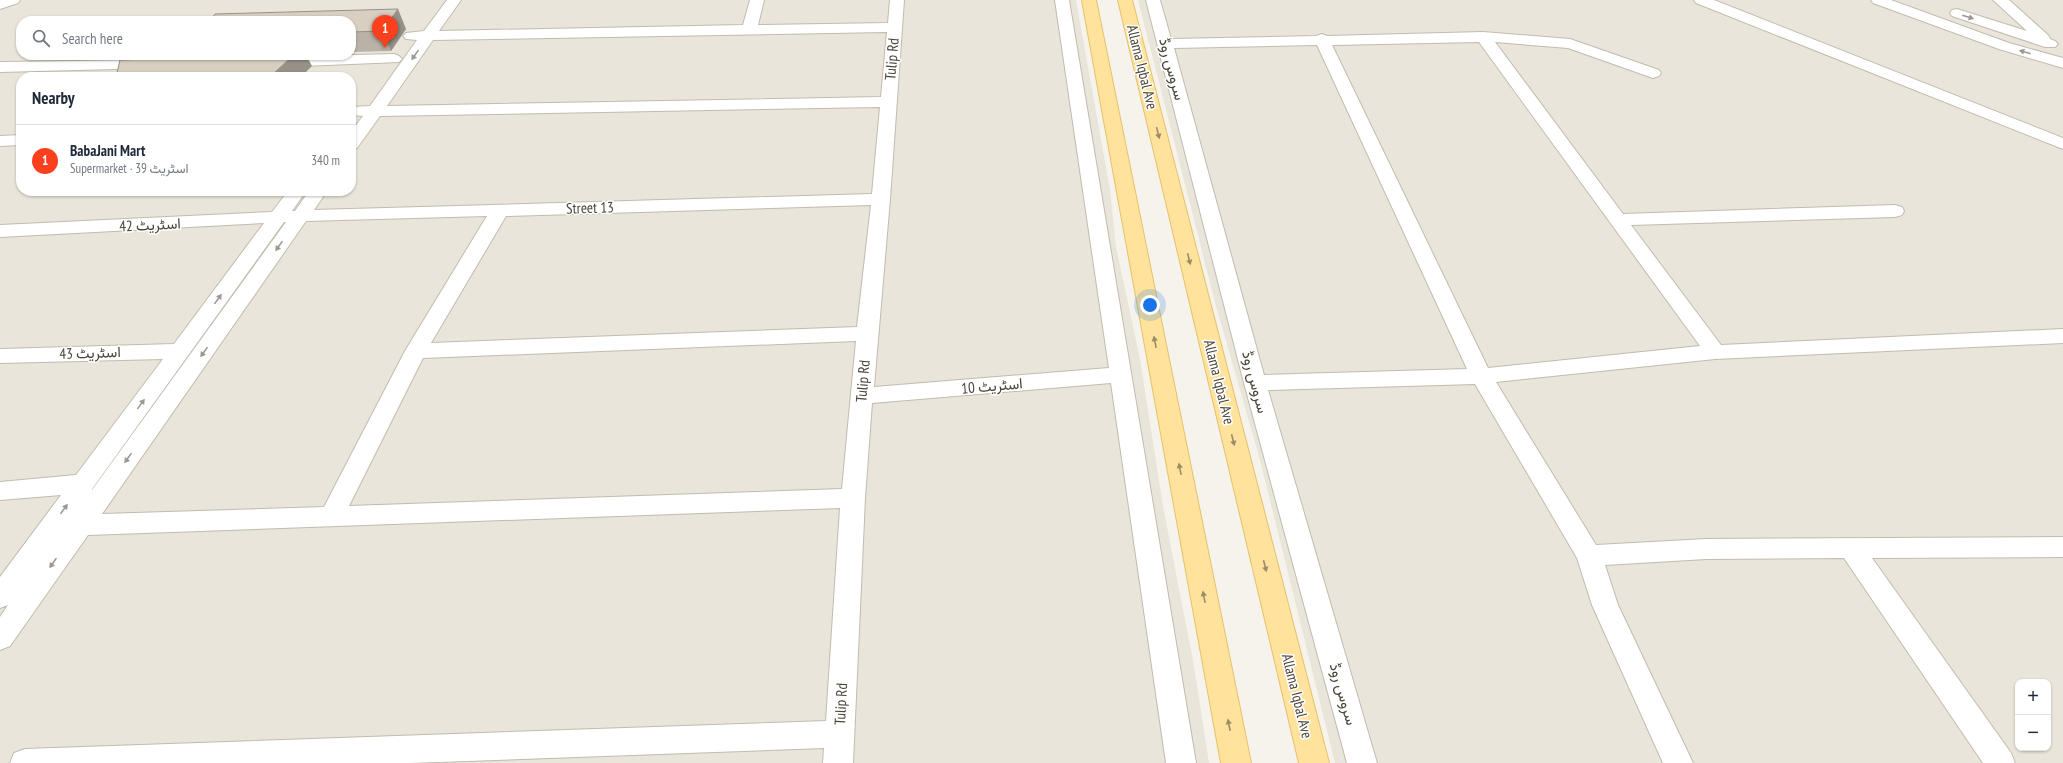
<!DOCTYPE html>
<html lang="en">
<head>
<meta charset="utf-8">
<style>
  body { margin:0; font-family:"PT Sans Narrow",Vazirmatn,sans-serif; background:#f6f6f7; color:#1f2937 }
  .controls { position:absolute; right:12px; bottom:12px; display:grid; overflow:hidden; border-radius:8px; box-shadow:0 1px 3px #0004 }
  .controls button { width:36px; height:36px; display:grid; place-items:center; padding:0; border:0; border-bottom:1px solid #e0e1e3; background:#fff; color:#1f2937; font:20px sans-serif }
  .you { position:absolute; left:1150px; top:305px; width:14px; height:14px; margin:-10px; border:3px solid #fff; border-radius:50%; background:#1a73e8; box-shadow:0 0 0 6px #1a73e833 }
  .badge { display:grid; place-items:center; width:26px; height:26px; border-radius:50%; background:#fc3f1d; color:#fff; font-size:13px; font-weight:700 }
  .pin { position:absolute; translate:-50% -33px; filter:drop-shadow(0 1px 2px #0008) }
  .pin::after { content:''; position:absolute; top:21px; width:14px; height:12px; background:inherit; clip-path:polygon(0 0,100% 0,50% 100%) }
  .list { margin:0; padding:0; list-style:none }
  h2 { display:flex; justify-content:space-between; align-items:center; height:52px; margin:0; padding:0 16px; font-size:17px }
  h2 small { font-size:13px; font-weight:400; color:#747a83 }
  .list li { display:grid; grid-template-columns:26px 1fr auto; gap:12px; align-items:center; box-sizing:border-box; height:72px; padding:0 16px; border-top:1px solid #e0e1e3 }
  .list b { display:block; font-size:15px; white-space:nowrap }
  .list p { margin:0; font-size:13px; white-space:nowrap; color:#747a83 }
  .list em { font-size:13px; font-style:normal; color:#747a83 }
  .icon { flex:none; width:22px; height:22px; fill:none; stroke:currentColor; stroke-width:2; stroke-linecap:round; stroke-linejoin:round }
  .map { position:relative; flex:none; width:2063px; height:763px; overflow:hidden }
  .search { position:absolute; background:#fff; box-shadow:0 1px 3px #0004; left:16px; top:16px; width:340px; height:44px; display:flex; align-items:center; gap:10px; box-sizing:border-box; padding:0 14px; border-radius:16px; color:#747a83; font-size:15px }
  .panel { position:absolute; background:#fff; box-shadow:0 1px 3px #0004; left:16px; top:72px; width:340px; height:124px; border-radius:16px }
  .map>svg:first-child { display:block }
  .residential { fill:#eae5da; fill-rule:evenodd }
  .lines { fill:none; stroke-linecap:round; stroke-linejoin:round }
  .minor-casing { stroke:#c2bbae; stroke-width:2 }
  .major-casing { stroke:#e6c16a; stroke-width:2 }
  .minor { fill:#fff; fill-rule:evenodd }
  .major { fill:#ffe39c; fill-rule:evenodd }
  .wall { fill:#bab2a6 }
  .shaded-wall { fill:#979187 }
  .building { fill:#d8cfc1; stroke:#979187 }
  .oneway { fill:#9c9892 }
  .oneway2 { fill:#9c8c66 }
  .labels { text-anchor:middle; stroke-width:3; stroke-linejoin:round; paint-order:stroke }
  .street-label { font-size:15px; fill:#4b4439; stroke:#fff }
</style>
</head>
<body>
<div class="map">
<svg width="2063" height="763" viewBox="0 0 2063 763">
  <rect width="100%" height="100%" fill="#f6f3ec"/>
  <g class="residential">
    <path d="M0,0H1076L1110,190L1116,247L1140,359L1163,506L1194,666L1209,763H0ZM21,21H351V55H21ZM21,77H351V191H21Z"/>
    <path d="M1138,0H2063V763H1335L1260,460L1216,306ZM2018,682H2048V748H2018Z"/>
  </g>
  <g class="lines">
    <defs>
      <g id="minor">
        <polygon points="0,0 20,0 18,3 0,9"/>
        <path d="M447,0H461L439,31L743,25L750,0H764L758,25L888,23L890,0H904L890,199L874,387L1109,368L1055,0H1069L1196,763H1166L1111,383L872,403L865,498L853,763H823L824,748L410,763H10L14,753L25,749L826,721L840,508L88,535L10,646L0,650V617L8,605L0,608V577L61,495L0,500V482L76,475L163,359L0,363V349L174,344L264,223L0,237V225L272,212L288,191H306L292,211H295L309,191H327L314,210L872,194L880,107L380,116L357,148L351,149V132L363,116L351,115V107L370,106L417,40L406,39L403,36L406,33L424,31ZM887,32L881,97L387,106L433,40ZM871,205L857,327L431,343L506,216ZM487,216L405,351L324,507L102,514L306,221ZM284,222H286L92,490V489ZM856,341L842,489L349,506L423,358Z"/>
        <path d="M1146,0H1160L1171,39L1316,36L1322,34L1327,36L1483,32L1570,39L1659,70L1661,73L1659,76L1653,78L1568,48L1495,42L1623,214L1895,205L1902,207L1904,211L1902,215L1895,217L1631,225L1721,345L2063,329V343L1715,359L1496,382L1596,545L1706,539L2063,537V557L1872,558L2011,753L2015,763H1983L1844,558L1706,559L1605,565L1618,605L1693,763H1663L1592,605L1577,558L1475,384L1268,390L1377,763H1347L1244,383ZM1479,42L1700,346L1488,368L1332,45ZM1317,45L1467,369L1264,375L1174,48Z"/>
        <polygon points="1694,0 1714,0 2063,138 2063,149 1696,3"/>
        <polygon points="1871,0 1891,0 2009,43 2063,58 2063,68 1999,49 1873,3"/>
        <polygon points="1993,0 2009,0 2048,35 2050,39 2055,41 2058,44 2055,47 2045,47 1952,16 1950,13 1952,10 1957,9 2027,31"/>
        <polygon points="394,54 399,56 402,59 399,62 279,67 274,65 271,62 274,59 279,57"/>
        <polygon points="149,60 155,62 157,65 155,68 0,72 0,62"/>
        <polygon points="21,135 21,145 0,146 0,136"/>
      </g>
      <g id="major">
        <polygon points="1082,0 1096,0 1251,763 1221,763"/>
        <polygon points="1118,0 1132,0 1329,763 1299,763"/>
      </g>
    </defs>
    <use href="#minor" class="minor-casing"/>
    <use href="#major" class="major-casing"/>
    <use href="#minor" class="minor"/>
    <use href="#major" class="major"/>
  </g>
  <polygon class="wall" points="351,21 406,29 391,51 351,52"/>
  <g class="shaded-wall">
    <polygon points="398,9 406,29 391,51 382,31"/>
    <polygon points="293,55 306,55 312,66 301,77 270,77"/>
  </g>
  <g class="building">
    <polygon points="398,9 382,31 351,32 351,21 210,21 215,14"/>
    <polygon points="182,55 293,55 270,77 116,77 120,60 179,58"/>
  </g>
  <defs><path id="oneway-solid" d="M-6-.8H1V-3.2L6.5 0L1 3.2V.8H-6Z"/></defs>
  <g class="oneway">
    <use href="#oneway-solid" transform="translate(1968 17) rotate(18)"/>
    <use href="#oneway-solid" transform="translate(2025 52) rotate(-164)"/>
    <use href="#oneway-solid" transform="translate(415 55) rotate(125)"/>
    <use href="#oneway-solid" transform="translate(279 246) rotate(125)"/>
    <use href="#oneway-solid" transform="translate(218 299) rotate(-54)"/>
    <use href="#oneway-solid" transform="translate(204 352) rotate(125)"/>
    <use href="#oneway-solid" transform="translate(141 404) rotate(-54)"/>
    <use href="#oneway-solid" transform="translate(128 458) rotate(125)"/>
    <use href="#oneway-solid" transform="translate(64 509) rotate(-54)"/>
    <use href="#oneway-solid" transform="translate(53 563) rotate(125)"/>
  </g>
  <g class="oneway2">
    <use href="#oneway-solid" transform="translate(1158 133) rotate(76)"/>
    <use href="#oneway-solid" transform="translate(1189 259) rotate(76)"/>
    <use href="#oneway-solid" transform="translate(1155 342) rotate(-101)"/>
    <use href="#oneway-solid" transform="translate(1233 440) rotate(76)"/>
    <use href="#oneway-solid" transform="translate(1180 469) rotate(-101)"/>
    <use href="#oneway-solid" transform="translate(1265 566) rotate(76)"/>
    <use href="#oneway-solid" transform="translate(1204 597) rotate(-101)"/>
    <use href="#oneway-solid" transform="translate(1229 725) rotate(-101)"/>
  </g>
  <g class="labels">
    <g class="street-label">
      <text transform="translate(892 59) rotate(-85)" y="5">Tulip Rd</text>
      <text transform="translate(1142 67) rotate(76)" y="5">Allama Iqbal Ave</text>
      <text transform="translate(1172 69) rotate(75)" y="5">سروس روڈ</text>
      <text transform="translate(590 208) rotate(-2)" y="5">Street 13</text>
      <text transform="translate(150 225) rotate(-3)" y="5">اسٹریٹ 42</text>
      <text transform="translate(90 353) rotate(-2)" y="5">اسٹریٹ 43</text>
      <text transform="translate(863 381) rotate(-85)" y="5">Tulip Rd</text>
      <text transform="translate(1219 382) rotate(76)" y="5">Allama Iqbal Ave</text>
      <text transform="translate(1255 382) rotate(75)" y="5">سروس روڈ</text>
      <text transform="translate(992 386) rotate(-5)" y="5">اسٹریٹ 10</text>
      <text transform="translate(1343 694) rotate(74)" y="5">سروس روڈ</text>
      <text transform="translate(1297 696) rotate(76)" y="5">Allama Iqbal Ave</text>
      <text transform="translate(841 704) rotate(-87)" y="5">Tulip Rd</text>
    </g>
  </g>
</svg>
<div class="controls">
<button>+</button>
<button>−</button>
</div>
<div class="you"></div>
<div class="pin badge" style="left:385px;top:48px">1</div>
<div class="search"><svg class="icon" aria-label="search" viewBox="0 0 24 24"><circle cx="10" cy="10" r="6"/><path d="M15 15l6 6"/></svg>Search here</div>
<section class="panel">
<h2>Nearby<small></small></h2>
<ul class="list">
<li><span class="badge">1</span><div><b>BabaJani Mart</b><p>Supermarket · اسٹریٹ 39</p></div><em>340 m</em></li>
</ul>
</section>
</div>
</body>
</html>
